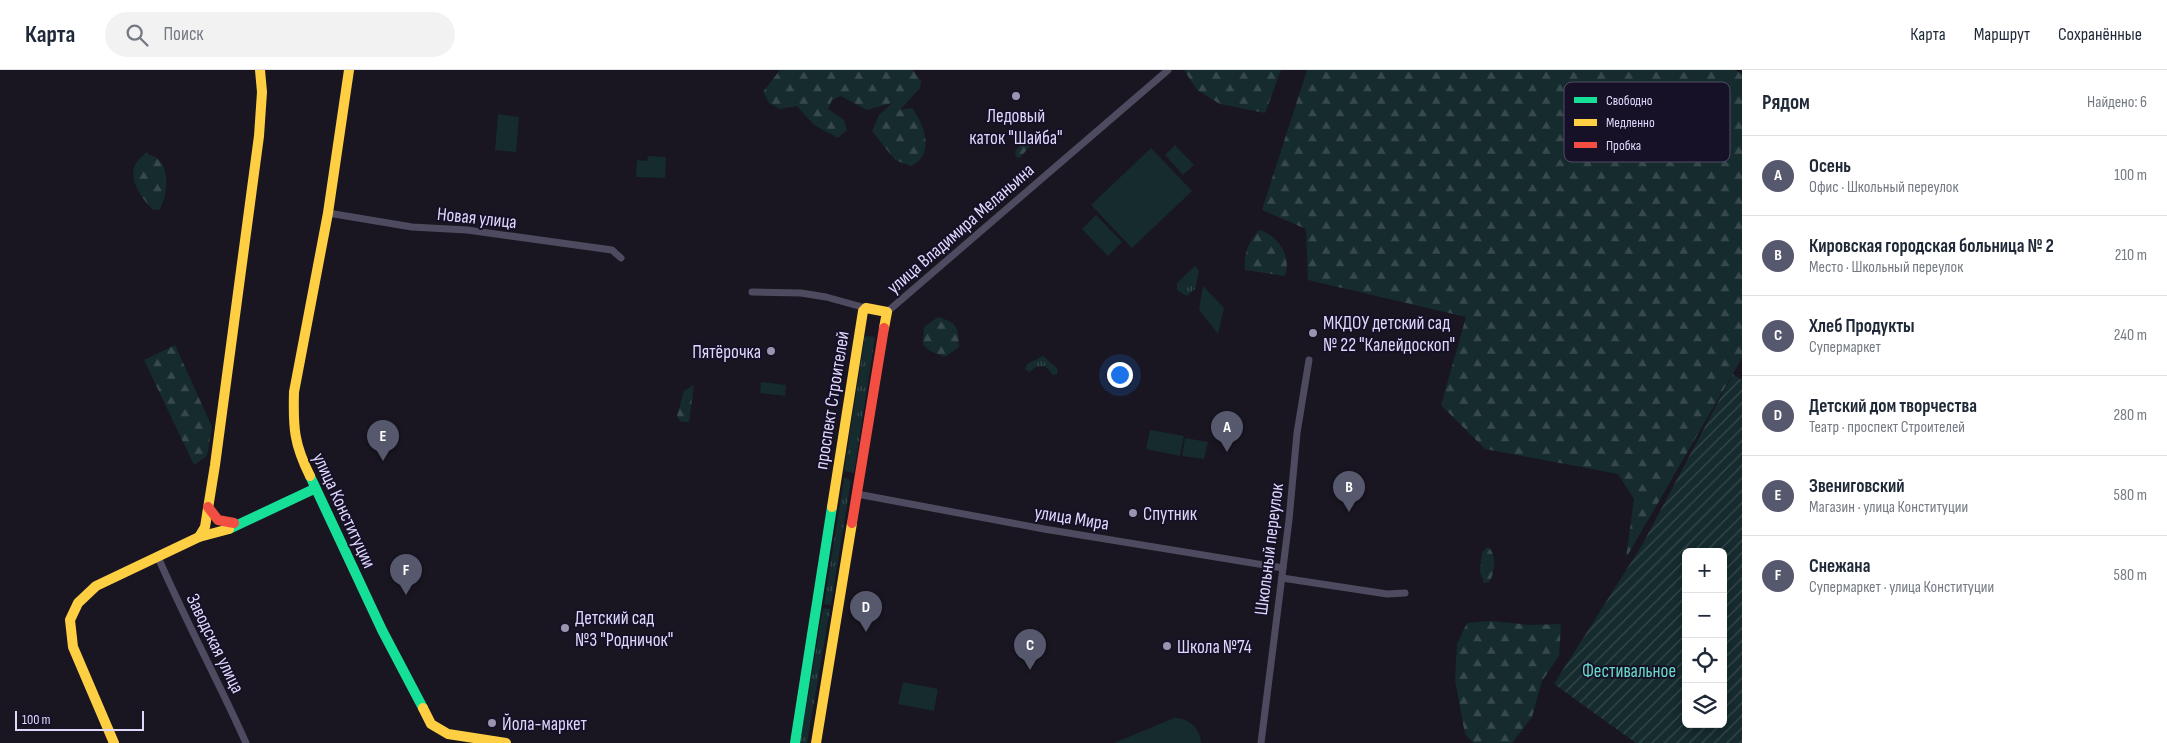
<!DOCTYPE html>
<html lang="ru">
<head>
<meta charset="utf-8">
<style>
  body { margin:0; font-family:"Sofia Sans Condensed",sans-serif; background:#f2f2f3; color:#1f2937 }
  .controls { position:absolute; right:15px; bottom:15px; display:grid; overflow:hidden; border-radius:8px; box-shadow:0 2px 8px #0003 }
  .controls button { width:45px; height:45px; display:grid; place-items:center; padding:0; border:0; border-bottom:1px solid #e0e1e3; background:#fff; color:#1f2937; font:25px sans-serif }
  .scale { position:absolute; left:15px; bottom:12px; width:129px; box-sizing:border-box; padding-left:5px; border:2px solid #dfd8fd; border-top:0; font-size:14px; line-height:18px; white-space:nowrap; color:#dfd8fd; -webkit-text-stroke:4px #161126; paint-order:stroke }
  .you { position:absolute; left:1119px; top:304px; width:18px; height:18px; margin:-12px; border:4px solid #fff; border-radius:50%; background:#1a73e8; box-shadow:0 0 0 8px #1a73e833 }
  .badge { display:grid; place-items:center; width:32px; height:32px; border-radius:50%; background:#56596d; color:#fff; font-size:16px; font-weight:700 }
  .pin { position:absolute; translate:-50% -41px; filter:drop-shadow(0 1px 2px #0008) }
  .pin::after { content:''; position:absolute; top:26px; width:18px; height:15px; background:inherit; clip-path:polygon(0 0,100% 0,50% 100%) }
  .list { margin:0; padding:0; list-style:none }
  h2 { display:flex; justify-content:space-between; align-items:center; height:65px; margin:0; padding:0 20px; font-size:21px }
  h2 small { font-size:16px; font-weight:400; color:#747a83 }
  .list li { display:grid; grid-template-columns:32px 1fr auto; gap:15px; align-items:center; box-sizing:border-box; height:80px; padding:0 20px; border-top:1px solid #e0e1e3 }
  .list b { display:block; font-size:19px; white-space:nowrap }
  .list p { margin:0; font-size:16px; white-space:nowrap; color:#747a83 }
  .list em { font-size:16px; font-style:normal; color:#747a83 }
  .icon { flex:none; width:28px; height:28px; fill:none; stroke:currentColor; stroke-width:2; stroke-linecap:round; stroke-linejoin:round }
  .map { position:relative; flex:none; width:1742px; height:673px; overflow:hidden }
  header { display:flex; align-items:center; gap:30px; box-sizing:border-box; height:70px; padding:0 25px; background:#fff; border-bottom:1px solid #e0e1e3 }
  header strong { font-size:24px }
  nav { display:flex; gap:28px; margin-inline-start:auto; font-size:18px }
  .search { width:350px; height:45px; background:#f2f2f3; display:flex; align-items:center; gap:12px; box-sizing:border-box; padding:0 18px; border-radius:28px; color:#747a83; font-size:19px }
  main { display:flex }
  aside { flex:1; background:#fff }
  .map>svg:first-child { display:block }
  .grass { fill:url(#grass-tufts) }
  .forest { fill:url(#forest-firs) }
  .park { fill:#152b2d }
  .garden { fill:url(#garden-furrows); fill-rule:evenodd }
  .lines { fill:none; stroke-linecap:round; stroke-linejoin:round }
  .street { stroke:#4e4b61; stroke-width:7 }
  .fast { stroke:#16e098; stroke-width:10 }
  .slow { stroke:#ffcf43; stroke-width:10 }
  .jam { stroke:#f24e42; stroke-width:10 }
  .poi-dot { fill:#9a94b0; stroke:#161126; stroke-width:2 }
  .labels { text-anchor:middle; stroke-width:4; stroke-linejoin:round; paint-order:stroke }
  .poi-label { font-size:19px; fill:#dfd8fd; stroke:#161126; text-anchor:start }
  .street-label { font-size:19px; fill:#dfd8fd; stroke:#161126 }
  .park-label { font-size:19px; fill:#67d9c8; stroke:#161126 }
  .key { fill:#161126; stroke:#524d66; stroke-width:1 }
  .key-label { font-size:14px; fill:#dfd8fd }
</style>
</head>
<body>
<header>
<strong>Карта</strong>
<div class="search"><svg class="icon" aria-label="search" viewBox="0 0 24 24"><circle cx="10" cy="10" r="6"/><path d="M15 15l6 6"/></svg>Поиск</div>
<nav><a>Карта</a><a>Маршрут</a><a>Сохранённые</a></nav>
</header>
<main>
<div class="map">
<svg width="1742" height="673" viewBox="0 0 1742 673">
  <defs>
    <pattern id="grass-tufts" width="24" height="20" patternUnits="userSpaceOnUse" patternTransform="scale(1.25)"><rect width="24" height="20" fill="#152b2d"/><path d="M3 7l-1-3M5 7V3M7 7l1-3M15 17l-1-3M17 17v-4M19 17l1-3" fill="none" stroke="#37494c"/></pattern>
    <pattern id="forest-firs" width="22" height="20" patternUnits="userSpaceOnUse" patternTransform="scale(1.25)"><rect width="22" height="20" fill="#152b2d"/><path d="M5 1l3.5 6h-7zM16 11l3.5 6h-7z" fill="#37494c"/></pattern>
    <pattern id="garden-furrows" width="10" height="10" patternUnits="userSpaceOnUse" patternTransform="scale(1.25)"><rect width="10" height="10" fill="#152b2d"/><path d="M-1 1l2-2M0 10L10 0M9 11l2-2" fill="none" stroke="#37494c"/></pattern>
  </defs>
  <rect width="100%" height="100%" fill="#191621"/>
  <g class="grass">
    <polygon points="1195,196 1199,201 1195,219 1187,226 1177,220 1177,213"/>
    <polygon points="865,266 875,267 854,403 844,401"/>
    <polygon points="1043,286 1058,299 1057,304 1053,305 1045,296 1036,297 1029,302 1025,299 1027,294"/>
    <polygon points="844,408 851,410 831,535 824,534"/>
    <polygon points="823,538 830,539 807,673 800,673"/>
  </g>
  <g class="forest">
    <path d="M780,0H913L921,11L920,18L900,40L912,38C924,54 936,85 911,96L895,90L872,61L879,45L892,33L867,40L841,26L832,30L828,39L844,50L847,60L838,68L814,55L797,36L780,39L769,33L763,22Z"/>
    <polygon points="1184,0 1281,0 1265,43 1220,34 1197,20"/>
    <polygon points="1307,0 1736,0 1742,5 1742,288 1626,488 1634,429 1618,404 1485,379 1441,335 1466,247 1308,210 1306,159 1262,140"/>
    <polygon points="1034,62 1038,63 1038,66 1020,88 1016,87 1015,81"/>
    <path d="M146,83C149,85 154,86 157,88C171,100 167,126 160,139L153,140C138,124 121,100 146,83Z"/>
    <path d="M1259,160C1278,165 1292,187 1285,206L1245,200C1243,184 1249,172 1259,160Z"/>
    <path d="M938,247C958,253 958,257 959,277L945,287L930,281L923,275L924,257Z"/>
    <polygon points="175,275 212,357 207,386 194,395 144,290"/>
    <polygon points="694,315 689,352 681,352 677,346 684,321"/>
    <path d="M1488,477C1497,484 1495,503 1489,512L1484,513L1480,502L1482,482Z"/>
    <polygon points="1490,551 1530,555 1561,554 1559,586 1542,611 1532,647 1512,673 1473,673 1465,664 1455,610 1457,574 1467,553"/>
  </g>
  <g class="park">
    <polygon points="498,44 519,47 516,82 495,80"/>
    <polygon points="1175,75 1194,95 1183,105 1165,85"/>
    <polygon points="1151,78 1192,121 1132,178 1091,135"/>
    <polygon points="648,86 666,87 665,108 636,107 637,90 647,91"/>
    <polygon points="1096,145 1122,172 1108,186 1082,159"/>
    <polygon points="1203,216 1224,238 1218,264 1199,240"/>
    <polygon points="761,312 786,315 785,326 760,323"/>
    <polygon points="1150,360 1184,366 1180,386 1146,379"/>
    <polygon points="1185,368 1208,372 1204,389 1182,386"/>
    <polygon points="903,612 938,619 934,641 898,634"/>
    <path d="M1174,648C1189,648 1200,658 1201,673H1114Z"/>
  </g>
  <path class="garden" d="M1733,304L1742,310V673H1636L1554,614L1642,475ZM1686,482H1723V654H1686Z"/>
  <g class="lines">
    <g class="street">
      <polyline points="328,143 412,157 467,160 612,180 621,188"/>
      <polyline points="752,222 801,223 826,227 866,238"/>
      <polyline points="887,242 1168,0"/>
      <polyline points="857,424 1044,459 1283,498"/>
      <path d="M158,487C185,550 218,610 246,673"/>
      <polyline points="1282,508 1387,524 1405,523"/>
      <polyline points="1261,673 1289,450 1297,363 1309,290"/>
    </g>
    <g class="fast">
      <polyline points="310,406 382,560 423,638"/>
      <polyline points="229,459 314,419"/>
      <polyline points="795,673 832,437"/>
    </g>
    <g class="slow">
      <path d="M310,406C294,374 293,358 294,322L328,143L349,0"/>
      <polyline points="832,437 863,241 866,238 887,242 884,258"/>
      <polyline points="199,467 205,457 215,395 259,66 262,22 260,0"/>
      <polyline points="423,638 431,654 448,664 506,673"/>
      <polyline points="114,673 73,577 70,550 78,533 96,516 199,467 229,459"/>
      <polyline points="816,673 852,453"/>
    </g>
    <g class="jam">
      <polyline points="208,437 218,450 234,453"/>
      <polyline points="852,453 884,258"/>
    </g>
  </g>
  <g class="poi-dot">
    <circle cx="1016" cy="26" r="5"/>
    <circle cx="1313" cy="263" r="5"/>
    <circle cx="771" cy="281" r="5"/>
    <circle cx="1133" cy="443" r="5"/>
    <circle cx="565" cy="558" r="5"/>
    <circle cx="1167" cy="576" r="5"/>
    <circle cx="492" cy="653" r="5"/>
  </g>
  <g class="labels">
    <g class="poi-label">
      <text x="1016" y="52" text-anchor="middle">Ледовый<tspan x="1016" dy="22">каток "Шайба"</tspan></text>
      <text x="1323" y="259">МКДОУ детский сад<tspan x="1323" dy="22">№ 22 "Калейдоскоп"</tspan></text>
      <text x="761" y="288" text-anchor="end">Пятёрочка</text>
      <text x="1143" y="450">Спутник</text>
      <text x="575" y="554">Детский сад<tspan x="575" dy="22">№3 "Родничок"</tspan></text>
      <text x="1177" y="583">Школа №74</text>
      <text x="502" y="660">Йола-маркет</text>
    </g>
    <g class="street-label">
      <text transform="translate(477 147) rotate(6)" y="7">Новая улица</text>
      <text transform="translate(960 158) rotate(-41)" y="7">улица Владимира Меланьина</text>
      <text transform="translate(831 330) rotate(-81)" y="7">проспект Строителей</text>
      <text transform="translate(345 440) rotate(65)" y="7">улица Конституции</text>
      <text transform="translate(1072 447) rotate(9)" y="7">улица Мира</text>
      <text transform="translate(1268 479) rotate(-83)" y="7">Школьный переулок</text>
      <text transform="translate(216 573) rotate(64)" y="7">Заводская улица</text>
    </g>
    <g class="park-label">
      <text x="1629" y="607">Фестивальное</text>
    </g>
  </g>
  <rect x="1564" y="12" width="166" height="80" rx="8" class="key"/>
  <rect x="1574" y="27" width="23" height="6" fill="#16e098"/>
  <rect x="1574" y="49" width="23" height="7" fill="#ffcf43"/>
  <rect x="1574" y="72" width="23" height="6" fill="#f24e42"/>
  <g class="key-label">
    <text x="1606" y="35">Свободно</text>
    <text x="1606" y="57">Медленно</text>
    <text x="1606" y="80">Пробка</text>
  </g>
</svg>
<div class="controls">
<button>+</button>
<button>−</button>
<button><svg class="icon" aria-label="locate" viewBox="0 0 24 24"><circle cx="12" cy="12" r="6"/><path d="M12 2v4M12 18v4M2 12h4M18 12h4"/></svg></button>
<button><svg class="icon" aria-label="layers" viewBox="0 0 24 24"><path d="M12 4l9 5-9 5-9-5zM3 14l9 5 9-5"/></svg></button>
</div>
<div class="scale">100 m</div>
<div class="you"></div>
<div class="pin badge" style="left:1227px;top:382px">A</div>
<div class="pin badge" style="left:1349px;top:442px">B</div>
<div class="pin badge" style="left:1030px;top:600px">C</div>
<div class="pin badge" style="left:866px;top:562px">D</div>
<div class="pin badge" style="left:383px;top:391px">E</div>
<div class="pin badge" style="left:406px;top:525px">F</div>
</div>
<aside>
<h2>Рядом<small>Найдено: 6</small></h2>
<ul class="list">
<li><span class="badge">A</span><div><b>Осень</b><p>Офис · Школьный переулок</p></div><em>100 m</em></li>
<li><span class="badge">B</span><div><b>Кировская городская больница № 2</b><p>Место · Школьный переулок</p></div><em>210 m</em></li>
<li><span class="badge">C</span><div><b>Хлеб Продукты</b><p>Супермаркет</p></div><em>240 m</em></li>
<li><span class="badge">D</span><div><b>Детский дом творчества</b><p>Театр · проспект Строителей</p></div><em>280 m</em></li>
<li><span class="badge">E</span><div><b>Звениговский</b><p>Магазин · улица Конституции</p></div><em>580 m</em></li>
<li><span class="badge">F</span><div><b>Снежана</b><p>Супермаркет · улица Конституции</p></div><em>580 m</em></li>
</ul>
</aside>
</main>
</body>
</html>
